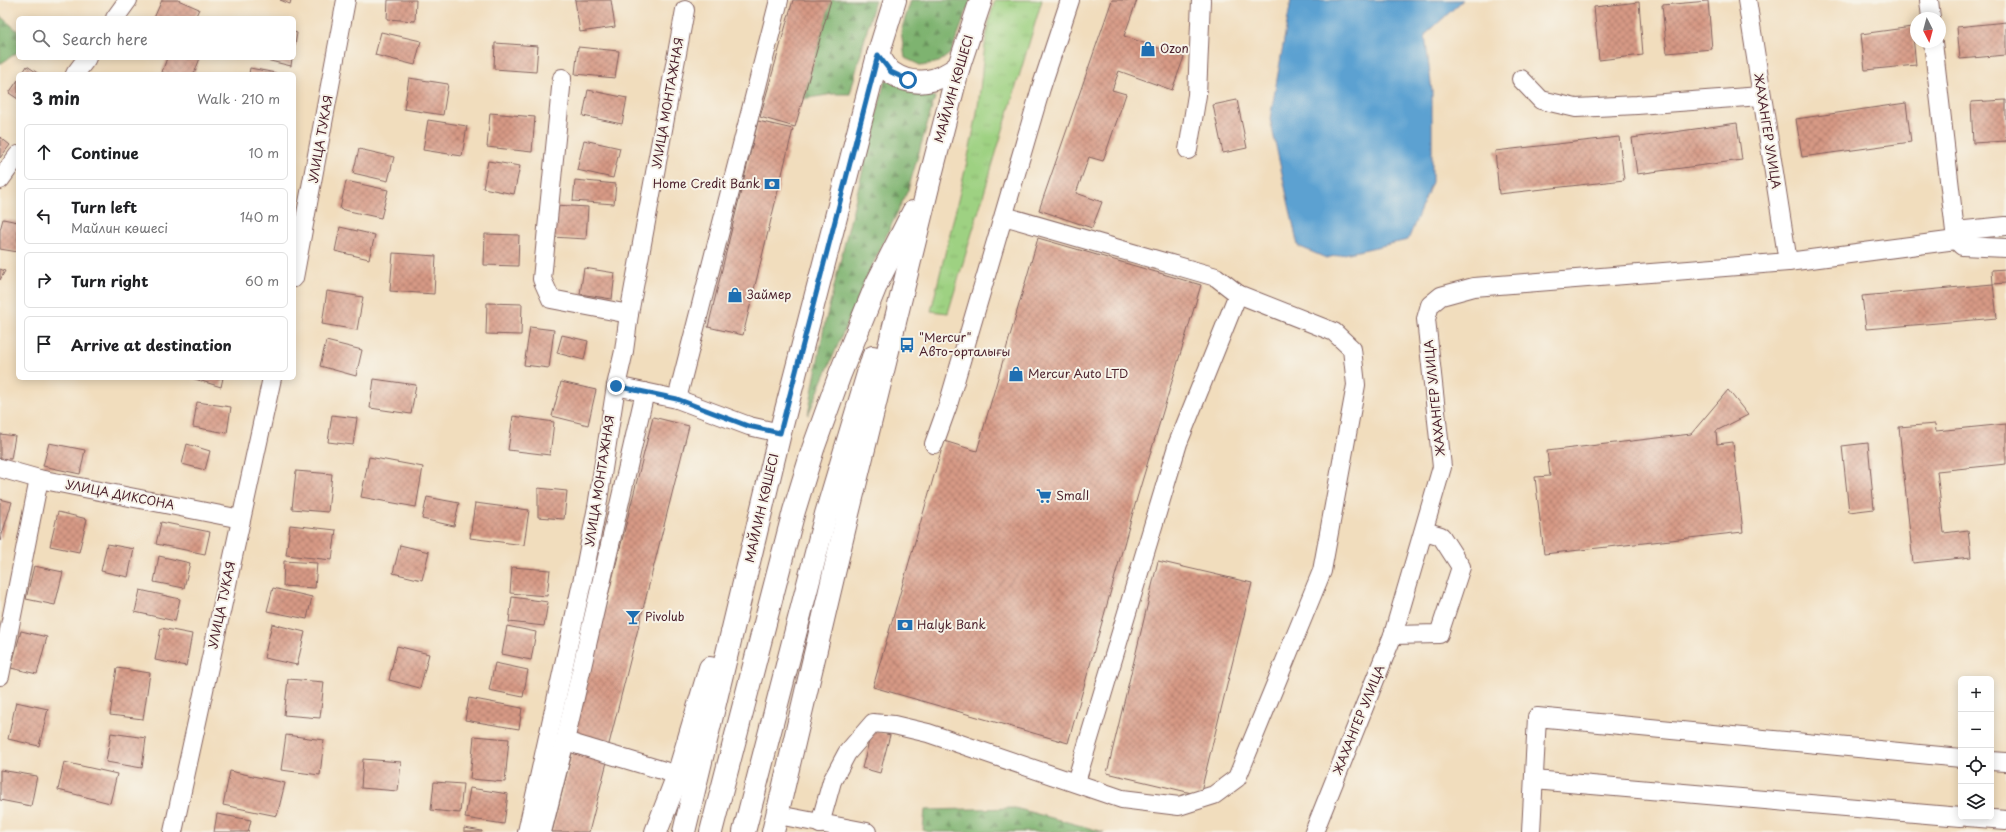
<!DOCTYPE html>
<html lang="en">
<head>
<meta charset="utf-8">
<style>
  body { margin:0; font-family:"Playpen Sans",sans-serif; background:#f2f2f2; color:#202124 }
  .controls { position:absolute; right:12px; bottom:12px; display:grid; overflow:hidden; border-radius:6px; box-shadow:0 2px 10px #0003 }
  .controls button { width:36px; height:36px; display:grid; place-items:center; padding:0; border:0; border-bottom:1px solid #e0e0e0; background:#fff; color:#202124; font:20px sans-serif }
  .compass { position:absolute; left:1910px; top:12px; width:36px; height:36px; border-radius:50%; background:#fff; box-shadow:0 2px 10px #0003; rotate:174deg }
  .stop { position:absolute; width:12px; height:12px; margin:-9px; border:3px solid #1f6fb2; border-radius:50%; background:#fff }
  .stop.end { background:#1f6fb2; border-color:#fff; box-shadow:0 1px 4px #0008 }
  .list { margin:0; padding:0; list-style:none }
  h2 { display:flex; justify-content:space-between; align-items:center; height:52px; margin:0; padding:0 16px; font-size:17px }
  h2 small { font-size:13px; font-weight:400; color:#757577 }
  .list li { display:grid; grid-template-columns:26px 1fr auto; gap:12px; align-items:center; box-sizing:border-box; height:56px; margin:0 8px 8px; padding:0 8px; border:1px solid #e0e0e0; border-radius:6px }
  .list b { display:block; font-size:15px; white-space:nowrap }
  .list p { margin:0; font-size:13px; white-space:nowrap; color:#757577 }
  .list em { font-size:13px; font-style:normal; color:#757577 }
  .icon { flex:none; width:22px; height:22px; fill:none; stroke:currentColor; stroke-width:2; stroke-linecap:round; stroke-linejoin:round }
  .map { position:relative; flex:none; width:2006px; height:832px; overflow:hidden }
  .search { position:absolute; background:#fff; box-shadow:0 2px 10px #0003; left:16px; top:16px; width:280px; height:44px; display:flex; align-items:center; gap:10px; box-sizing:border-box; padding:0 14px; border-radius:6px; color:#757577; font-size:15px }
  .panel { position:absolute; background:#fff; box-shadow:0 2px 10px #0003; left:16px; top:72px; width:280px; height:308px; border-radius:6px }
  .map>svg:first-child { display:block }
  .grass { fill:url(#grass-tufts); stroke:#747856 }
  .forest { fill:url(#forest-firs); stroke:#64694e }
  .water { fill:#5ca1d1; stroke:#53607e }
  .building { fill:url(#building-cross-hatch) }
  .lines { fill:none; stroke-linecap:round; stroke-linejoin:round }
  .minor-casing { stroke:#84625e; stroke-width:20 }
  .major-casing { stroke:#84625e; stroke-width:24 }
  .minor { stroke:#fff; stroke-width:18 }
  .major { stroke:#fff; stroke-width:22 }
  .route { stroke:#1f6fb2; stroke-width:5 }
  .labels { text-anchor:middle; stroke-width:4; stroke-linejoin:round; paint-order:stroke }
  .poi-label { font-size:12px; fill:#4a1f2b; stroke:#f7f3e8; text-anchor:start }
  .street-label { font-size:12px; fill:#4a1f2b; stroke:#f7f3e8 }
</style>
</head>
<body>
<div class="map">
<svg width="2006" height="832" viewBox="0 0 2006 832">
  <defs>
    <pattern id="grass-tufts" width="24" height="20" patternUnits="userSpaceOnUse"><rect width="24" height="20" fill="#9ed182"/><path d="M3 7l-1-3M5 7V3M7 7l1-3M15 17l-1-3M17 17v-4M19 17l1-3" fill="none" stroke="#8ab370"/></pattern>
    <pattern id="forest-firs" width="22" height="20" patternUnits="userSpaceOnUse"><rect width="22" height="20" fill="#7eb370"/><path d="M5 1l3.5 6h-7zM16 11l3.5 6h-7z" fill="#69915c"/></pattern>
    <pattern id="building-cross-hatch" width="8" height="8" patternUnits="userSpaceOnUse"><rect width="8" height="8" fill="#d79a85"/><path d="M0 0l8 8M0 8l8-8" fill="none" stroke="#b07d6d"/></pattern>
  </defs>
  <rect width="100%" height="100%" fill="#f7f3e8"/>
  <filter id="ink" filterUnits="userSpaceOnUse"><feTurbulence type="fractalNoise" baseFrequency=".025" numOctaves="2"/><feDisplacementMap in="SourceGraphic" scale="8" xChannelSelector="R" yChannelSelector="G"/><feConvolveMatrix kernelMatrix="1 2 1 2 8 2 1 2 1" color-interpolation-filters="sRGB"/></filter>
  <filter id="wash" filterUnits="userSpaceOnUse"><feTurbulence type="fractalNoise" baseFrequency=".012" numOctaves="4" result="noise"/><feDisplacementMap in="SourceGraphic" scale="16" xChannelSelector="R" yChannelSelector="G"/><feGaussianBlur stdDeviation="0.9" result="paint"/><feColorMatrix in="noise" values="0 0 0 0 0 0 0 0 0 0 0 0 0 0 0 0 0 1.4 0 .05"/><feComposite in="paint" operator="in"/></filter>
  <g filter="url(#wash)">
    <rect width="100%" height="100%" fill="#f1ddbd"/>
    <path class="grass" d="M995,0H1042L948,313L931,311C946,248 963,184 976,119C983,79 982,39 995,0Z"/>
    <g class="forest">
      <polygon points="831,0 875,0 850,94 833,94 803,99"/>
      <polygon points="911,0 971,0 951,53 939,62 922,66 905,58 901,31"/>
      <polygon points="0,16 18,31 18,52 0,64"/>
      <polygon points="885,80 935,97 908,190 869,272 808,415 824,327"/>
      <polygon points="1015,808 1104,832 929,832 923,830 925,810"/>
    </g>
    <polygon class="water" points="1291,0 1463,0 1425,35 1432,91 1432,182 1408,240 1326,258 1298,246 1270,119"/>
    <g id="blocks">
      <g class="building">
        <polygon points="162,0 178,0 199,9 195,18 154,18"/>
        <polygon points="280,0 291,0 290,4"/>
        <polygon points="388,0 416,0 415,21 387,19"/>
        <polygon points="575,0 611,0 615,27 580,32"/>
        <polygon points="793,0 831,0 795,127 760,117"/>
        <polygon points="1112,0 1137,0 1124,36 1184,57 1172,90 1119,71 1112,90 1126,94 1103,161 1089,157 1076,193 1102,202 1092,228 1039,210"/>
        <polygon points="1708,1 1712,49 1667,53 1662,5"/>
        <polygon points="1639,2 1643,55 1599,60 1594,7"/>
        <polygon points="2006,22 2006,55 1960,59 1957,27"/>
        <polygon points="1912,27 1916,65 1865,70 1861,34"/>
        <polygon points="294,32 297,33 295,46 294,46"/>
        <polygon points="381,32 421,41 415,65 375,55"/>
        <polygon points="495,43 538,46 536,72 494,69"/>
        <polygon points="578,47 619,51 615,78 575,74"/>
        <polygon points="167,58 200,58 194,74 167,74 162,72"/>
        <polygon points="258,58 292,58 291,66"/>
        <polygon points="27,66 39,74 22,74"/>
        <polygon points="250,68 276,73 276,74 249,74"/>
        <polygon points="409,78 448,84 443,115 404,109"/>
        <polygon points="18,80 18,99 9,93"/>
        <polygon points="588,90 627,98 622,124 583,116"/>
        <polygon points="1237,100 1247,148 1223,153 1213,105"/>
        <polygon points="2006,100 2006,141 1973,143 1971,102"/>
        <polygon points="1906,103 1911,142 1802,157 1796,119"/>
        <polygon points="490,113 535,117 532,152 487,147"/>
        <polygon points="428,120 467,126 462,156 423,150"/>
        <polygon points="758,121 793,129 743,335 708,327"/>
        <polygon points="1737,123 1742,160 1637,174 1632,138"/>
        <polygon points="0,137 10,145 0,158"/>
        <polygon points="1619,137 1624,180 1499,194 1495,151"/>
        <polygon points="584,140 620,148 613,178 577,170"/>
        <polygon points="359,149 394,157 388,181 353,173"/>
        <polygon points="488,161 520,166 514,194 483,188"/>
        <polygon points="575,180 616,184 614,204 573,201"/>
        <polygon points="346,181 388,190 381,218 340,209"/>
        <polygon points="555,205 588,207 586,239 552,237"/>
        <polygon points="3,219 18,222 18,252 0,249 0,230"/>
        <polygon points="340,227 375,235 369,259 335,251"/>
        <polygon points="485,234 519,235 518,266 484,265"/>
        <polygon points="1038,238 1201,285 1137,498 1068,743 873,687 944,441 977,451"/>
        <polygon points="393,253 436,256 434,294 390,291"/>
        <polygon points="584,268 615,273 612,299 580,294"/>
        <polygon points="0,269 5,271 0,280"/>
        <polygon points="2006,269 2006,283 1993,284 1992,270"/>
        <polygon points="1993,284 1997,318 1866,329 1862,296"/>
        <polygon points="327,291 363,297 357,330 322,324"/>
        <polygon points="487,303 522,304 521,335 486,334"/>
        <polygon points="530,327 554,330 549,368 524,365"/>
        <polygon points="562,335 588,341 584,360 557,353"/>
        <polygon points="326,341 362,350 356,376 320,366"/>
        <polygon points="192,378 223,378 221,387"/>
        <polygon points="374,379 416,385 411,414 370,408"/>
        <polygon points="561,382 596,390 588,425 552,416"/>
        <polygon points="1728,390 1748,415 1716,431 1717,444 1733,442 1743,532 1544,554 1535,477 1550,476 1547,451 1691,434"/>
        <polygon points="197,402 231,407 227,433 193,427"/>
        <polygon points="332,415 357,418 353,445 328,442"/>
        <polygon points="513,416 554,422 550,455 508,450"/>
        <polygon points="653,417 689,426 608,748 572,739"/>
        <polygon points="1935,424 1936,431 2006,424 2006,464 1937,471 1944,533 1968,530 1971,557 1913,563 1899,427"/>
        <polygon points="0,434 15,436 11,459 0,458"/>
        <polygon points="49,443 85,450 80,474 43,466"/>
        <polygon points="1868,443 1874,509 1849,512 1842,446"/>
        <polygon points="187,444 210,451 205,470 182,464"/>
        <polygon points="369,457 423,467 416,507 361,497"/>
        <polygon points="296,471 332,474 328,512 292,509"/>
        <polygon points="538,488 567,491 564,519 538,517"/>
        <polygon points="427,497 459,503 454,526 422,519"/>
        <polygon points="0,499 12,502 0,541"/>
        <polygon points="475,503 529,510 524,545 470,538"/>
        <polygon points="58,512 87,519 79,552 50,546"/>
        <polygon points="161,522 210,532 205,554 156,544"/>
        <polygon points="290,525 336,530 332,560 286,555"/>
        <polygon points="107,544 134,549 128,577 101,571"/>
        <polygon points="400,545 429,552 422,580 393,573"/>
        <polygon points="159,556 190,563 184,588 154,582"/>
        <polygon points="284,561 317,563 315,588 283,586"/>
        <polygon points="1158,561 1252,583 1200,795 1107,773"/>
        <polygon points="34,566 63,572 55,605 26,599"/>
        <polygon points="512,567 550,570 547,596 510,593"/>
        <polygon points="273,588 312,597 307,619 267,611"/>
        <polygon points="140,590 180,599 175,621 135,612"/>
        <polygon points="512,597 548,602 544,626 509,622"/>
        <polygon points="272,624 305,632 297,665 264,658"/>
        <polygon points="507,626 536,632 531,660 502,654"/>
        <polygon points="161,628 192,634 186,666 155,660"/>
        <polygon points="21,631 47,637 37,674 11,668"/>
        <polygon points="397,646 429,654 420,688 389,680"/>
        <polygon points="495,663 528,670 523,697 489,690"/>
        <polygon points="117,668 150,673 143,719 110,715"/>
        <polygon points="288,679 324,682 320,718 284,715"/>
        <polygon points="469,698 522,708 519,729 465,720"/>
        <polygon points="16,702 48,709 39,746 8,739"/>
        <polygon points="872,730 890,735 880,773 862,768"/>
        <polygon points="111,733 146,738 142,768 106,762"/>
        <polygon points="286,735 324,740 320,775 281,770"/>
        <polygon points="474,736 509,739 505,782 470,779"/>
        <polygon points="573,749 608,758 589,832 552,832"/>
        <polygon points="363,759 401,762 398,791 361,788"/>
        <polygon points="64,762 117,774 110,803 58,790"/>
        <polygon points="0,770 37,776 31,806 0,800"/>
        <polygon points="230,771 285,783 277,816 223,805"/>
        <polygon points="434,782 463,784 460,813 431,810"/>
        <polygon points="470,788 508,794 504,824 465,818"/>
        <polygon points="217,814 251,820 248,832 214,832"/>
        <polygon points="464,828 482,831 482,832 464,832"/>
      </g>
    </g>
  </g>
  <g filter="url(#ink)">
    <use href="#blocks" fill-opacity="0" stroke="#84625e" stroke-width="1"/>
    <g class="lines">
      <defs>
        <g id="minor">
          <polyline points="1747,0 1788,262"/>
          <polyline points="1929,0 1931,18"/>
          <polyline points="115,18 128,0"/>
          <polyline points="1933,42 1956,240 1962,246 2006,248"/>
          <polyline points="75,74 87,58"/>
          <polyline points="562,78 542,279 551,299 629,314"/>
          <polyline points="1521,79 1541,100 1576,108 1637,105 1761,96"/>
          <polyline points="1188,150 1197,95 1201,0"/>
          <polyline points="0,180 18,155"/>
          <polyline points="1004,216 1216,277 1238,294 1178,443 1076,782"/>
          <polyline points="1955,231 2006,226"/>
          <polyline points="294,278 346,0"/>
          <polyline points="616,386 677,399 749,426 780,433"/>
          <polyline points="677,399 779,0"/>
          <polyline points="934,444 948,405 1041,88 1070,0"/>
          <polyline points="0,468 39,479 241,519"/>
          <polyline points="1393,635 1439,634 1461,567 1441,536 1425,531"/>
          <polyline points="0,676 39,479"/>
          <polyline points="565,741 678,775"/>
          <polyline points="1991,761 2006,762"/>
          <polyline points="1534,780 1961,817"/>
          <polyline points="778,815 867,832"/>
          <polyline points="1967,817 2006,820"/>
          <polyline points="820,824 832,781 847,753 873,723 894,725 928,733 1122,799 1179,806 1214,795 1237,778 1322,571 1356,385 1352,349 1334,332 1238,294"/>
          <polyline points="173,832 272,378"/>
          <polyline points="527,832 585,569 597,507 616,386 624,351 629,314 685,10"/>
          <polyline points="542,832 565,741 645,392"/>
          <polyline points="1314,832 1393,635 1442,467 1426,319 1430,305 1441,296 1474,287 1788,262 1956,240"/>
          <polyline points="1531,832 1537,717 1961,758"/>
        </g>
        <g id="major">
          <path d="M878,55C882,60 886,69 892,73C914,88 939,82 959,66"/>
          <polyline points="656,832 678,775 710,668"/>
          <polyline points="684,832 780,433 878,55 895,0"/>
          <polyline points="711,832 794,511 813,449 840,374 877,283 913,212"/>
          <polyline points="744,832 826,514 873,357"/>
          <polyline points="773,832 847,518 930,179 959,66 981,0"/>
        </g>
      </defs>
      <use href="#minor" class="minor-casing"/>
      <use href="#major" class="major-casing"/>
      <use href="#minor" class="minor"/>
      <use href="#major" class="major"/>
    </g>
  </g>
  <g class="lines" filter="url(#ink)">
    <polyline class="route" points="616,386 677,399 748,426 780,433 878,55 891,72 908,80"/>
  </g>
  <defs>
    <symbol id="shop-bare" viewBox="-9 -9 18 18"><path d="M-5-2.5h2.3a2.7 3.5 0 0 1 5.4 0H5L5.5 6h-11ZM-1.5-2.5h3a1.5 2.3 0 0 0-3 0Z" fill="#1f6fb2" stroke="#f7f3e8" stroke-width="2.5" paint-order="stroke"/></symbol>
    <symbol id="bank-bare" viewBox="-9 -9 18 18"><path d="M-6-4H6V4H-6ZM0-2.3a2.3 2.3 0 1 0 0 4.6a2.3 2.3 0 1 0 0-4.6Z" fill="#1f6fb2" stroke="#f7f3e8" stroke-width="2.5" paint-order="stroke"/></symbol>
    <symbol id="bus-bare" viewBox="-9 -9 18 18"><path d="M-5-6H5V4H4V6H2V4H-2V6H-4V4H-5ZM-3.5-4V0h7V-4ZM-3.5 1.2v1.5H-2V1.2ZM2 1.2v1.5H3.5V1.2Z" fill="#1f6fb2" stroke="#f7f3e8" stroke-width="2.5" paint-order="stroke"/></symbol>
    <symbol id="supermarket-bare" viewBox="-9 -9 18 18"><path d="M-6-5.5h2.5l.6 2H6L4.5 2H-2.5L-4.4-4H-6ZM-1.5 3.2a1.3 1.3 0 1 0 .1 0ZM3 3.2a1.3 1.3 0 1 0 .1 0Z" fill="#1f6fb2" stroke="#f7f3e8" stroke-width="2.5" paint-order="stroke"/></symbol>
    <symbol id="bar-bare" viewBox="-9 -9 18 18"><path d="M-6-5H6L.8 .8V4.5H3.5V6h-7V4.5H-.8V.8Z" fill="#1f6fb2" stroke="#f7f3e8" stroke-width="2.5" paint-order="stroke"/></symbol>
  </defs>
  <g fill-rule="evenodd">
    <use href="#shop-bare" x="1137" y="38" width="22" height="22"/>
    <use href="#bank-bare" x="761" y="173" width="22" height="22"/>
    <use href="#shop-bare" x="724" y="284" width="22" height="22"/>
    <use href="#bus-bare" x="896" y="334" width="22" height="22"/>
    <use href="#shop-bare" x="1005" y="363" width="22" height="22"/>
    <use href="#supermarket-bare" x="1033" y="485" width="22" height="22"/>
    <use href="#bar-bare" x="622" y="606" width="22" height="22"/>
    <use href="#bank-bare" x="894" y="614" width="22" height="22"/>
  </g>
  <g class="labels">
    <g class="poi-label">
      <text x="1160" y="53">Ozon</text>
      <text x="760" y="188" text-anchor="end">Home Credit Bank</text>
      <text x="747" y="299">Займер</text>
      <text x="919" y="342">"Mercur"<tspan x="919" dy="14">Авто-орталығы</tspan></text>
      <text x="1028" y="378">Mercur Auto LTD</text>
      <text x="1056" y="500">Small</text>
      <text x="645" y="621">Pivolub</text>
      <text x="917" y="629">Halyk Bank</text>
    </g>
    <g class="street-label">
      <text transform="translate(954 89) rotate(-74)" y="4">МАЙЛИН КӨШЕСІ</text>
      <text transform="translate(668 103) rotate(-80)" y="4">УЛИЦА МОНТАЖНАЯ</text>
      <text transform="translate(1767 131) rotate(81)" y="4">ЖАХАНГЕР УЛИЦА</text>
      <text transform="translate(321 139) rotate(-80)" y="4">УЛИЦА ТУКАЯ</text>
      <text transform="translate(1435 398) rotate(-96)" y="4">ЖАХАНГЕР УЛИЦА</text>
      <text transform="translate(600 481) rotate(-81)" y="4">УЛИЦА МОНТАЖНАЯ</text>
      <text transform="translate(120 495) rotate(11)" y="4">УЛИЦА ДИКСОНА</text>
      <text transform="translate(762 508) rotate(-77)" y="4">МАЙЛИН КӨШЕСІ</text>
      <text transform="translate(222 605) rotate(-78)" y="4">УЛИЦА ТУКАЯ</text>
      <text transform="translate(1359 720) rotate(-68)" y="4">ЖАХАНГЕР УЛИЦА</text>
    </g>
  </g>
</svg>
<div class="controls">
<button>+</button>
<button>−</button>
<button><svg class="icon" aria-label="locate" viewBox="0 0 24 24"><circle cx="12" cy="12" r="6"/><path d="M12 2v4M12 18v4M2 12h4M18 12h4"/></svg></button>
<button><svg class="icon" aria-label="layers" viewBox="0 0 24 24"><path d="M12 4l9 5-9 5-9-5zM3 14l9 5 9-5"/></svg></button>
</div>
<svg class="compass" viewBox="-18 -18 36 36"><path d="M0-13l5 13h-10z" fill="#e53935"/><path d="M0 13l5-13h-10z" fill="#757577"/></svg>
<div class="stop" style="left:908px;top:80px"></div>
<div class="stop end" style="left:616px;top:386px"></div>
<div class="search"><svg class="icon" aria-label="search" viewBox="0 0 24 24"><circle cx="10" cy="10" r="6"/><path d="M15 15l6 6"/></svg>Search here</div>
<section class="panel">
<h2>3 min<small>Walk · 210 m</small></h2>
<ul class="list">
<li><svg class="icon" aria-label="ahead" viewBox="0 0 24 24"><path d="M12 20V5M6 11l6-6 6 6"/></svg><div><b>Continue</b></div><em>10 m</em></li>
<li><svg class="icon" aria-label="left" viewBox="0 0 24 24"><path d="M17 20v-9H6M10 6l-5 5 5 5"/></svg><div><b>Turn left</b><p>Майлин көшесі</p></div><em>140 m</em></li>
<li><svg class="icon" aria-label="right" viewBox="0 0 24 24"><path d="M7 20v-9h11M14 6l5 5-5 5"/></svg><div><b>Turn right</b></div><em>60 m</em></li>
<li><svg class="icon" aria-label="arrive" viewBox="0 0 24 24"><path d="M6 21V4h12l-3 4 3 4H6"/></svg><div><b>Arrive at destination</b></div></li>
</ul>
</section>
</div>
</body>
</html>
